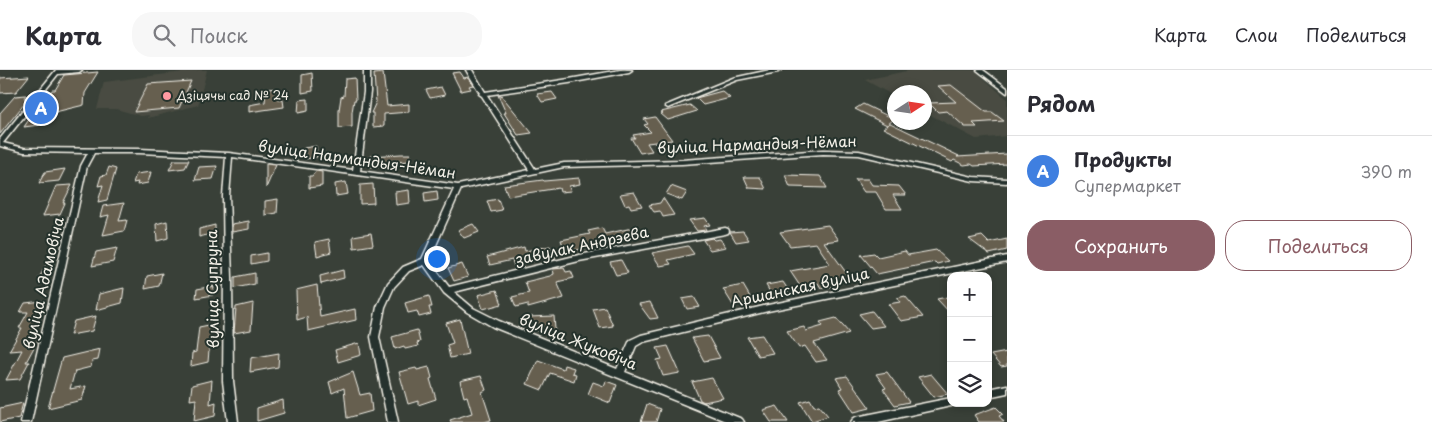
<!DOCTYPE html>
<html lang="ru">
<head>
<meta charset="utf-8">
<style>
  body { margin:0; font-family:"Playpen Sans",sans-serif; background:#f7f7f7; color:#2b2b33 }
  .controls { position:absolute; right:15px; bottom:15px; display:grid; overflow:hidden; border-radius:10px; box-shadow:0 2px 8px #0003 }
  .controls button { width:45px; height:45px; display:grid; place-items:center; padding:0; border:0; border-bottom:1px solid #e1e1e2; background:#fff; color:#2b2b33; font:25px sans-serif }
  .compass { position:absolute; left:887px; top:15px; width:45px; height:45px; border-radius:50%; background:#fff; box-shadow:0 2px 8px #0003; rotate:78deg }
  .you { position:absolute; left:436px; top:188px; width:18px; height:18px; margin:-12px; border:4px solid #fff; border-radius:50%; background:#1a73e8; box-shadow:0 0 0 8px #1a73e833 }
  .badge { display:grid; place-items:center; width:32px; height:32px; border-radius:50%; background:#8a5d65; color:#fff; font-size:16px; font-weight:700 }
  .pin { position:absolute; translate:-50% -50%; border:2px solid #fff; box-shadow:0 1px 5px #0006 }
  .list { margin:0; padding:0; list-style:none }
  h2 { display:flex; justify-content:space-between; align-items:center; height:65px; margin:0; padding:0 20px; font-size:21px }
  h2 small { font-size:16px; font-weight:400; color:#7c7c81 }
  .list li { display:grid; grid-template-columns:32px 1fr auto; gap:15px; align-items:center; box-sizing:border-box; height:70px; padding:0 20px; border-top:1px solid #e1e1e2 }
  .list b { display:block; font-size:19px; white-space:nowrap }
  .list p { margin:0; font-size:16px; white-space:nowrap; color:#7c7c81 }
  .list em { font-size:16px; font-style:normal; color:#7c7c81 }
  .actions { display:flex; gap:10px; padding:15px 20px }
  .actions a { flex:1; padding:11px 0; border:1px solid #8a5d65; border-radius:20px; text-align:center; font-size:18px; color:#8a5d65 }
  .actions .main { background:#8a5d65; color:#fff }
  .icon { flex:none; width:28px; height:28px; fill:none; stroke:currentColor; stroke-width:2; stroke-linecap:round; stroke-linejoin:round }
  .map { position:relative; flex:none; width:1007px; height:352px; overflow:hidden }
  header { display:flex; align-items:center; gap:30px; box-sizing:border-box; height:70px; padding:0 25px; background:#fff; border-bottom:1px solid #e1e1e2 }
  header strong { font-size:24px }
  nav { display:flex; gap:28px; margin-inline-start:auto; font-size:18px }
  .search { width:350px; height:45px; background:#f7f7f7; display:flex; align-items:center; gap:12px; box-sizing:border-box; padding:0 18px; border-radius:20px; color:#7c7c81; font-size:19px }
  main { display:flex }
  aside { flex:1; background:#fff }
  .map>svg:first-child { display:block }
  .built { fill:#494c42 }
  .building { fill:#665e50; stroke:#f4f1e8 }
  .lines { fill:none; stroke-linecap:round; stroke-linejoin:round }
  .street-casing { stroke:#f4f1e8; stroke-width:3 }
  .street { fill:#26332d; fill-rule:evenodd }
  .poi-dot { fill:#ff9aa2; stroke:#26332d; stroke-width:2 }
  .labels { text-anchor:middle; stroke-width:4; stroke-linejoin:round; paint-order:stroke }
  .far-poi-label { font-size:12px; fill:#f4f1e8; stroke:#26332d; text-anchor:start }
  .street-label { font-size:15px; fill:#f4f1e8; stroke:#26332d }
</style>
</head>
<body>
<header>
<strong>Карта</strong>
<div class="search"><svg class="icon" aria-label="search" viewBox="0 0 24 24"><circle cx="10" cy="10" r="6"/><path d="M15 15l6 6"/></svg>Поиск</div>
<nav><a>Карта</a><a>Слои</a><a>Поделиться</a></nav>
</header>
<main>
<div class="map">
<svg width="1007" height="352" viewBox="0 0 1007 352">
  <rect width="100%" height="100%" fill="#394038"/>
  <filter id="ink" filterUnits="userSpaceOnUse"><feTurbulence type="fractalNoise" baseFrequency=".02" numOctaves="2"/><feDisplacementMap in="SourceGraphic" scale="10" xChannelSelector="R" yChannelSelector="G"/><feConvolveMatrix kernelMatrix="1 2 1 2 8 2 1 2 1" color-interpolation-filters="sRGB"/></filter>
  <g filter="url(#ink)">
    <g class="built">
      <polygon points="199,0 207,0 198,35 148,48 149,45 141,46 116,39 97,39 104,12"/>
      <polygon points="911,0 974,0 1007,29 1007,66 976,69 925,42 924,22 894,22 894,26 865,10"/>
    </g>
    <g class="building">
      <polygon points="98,2 85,23 84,35 51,43 45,52 41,52 39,55 24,57 44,27 48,26 52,20 55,20 64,5"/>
      <polygon points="460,2 464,8 468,7 473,15 469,16 471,19 461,21 452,3"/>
      <polygon points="312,3 313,21 302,23 302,5"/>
      <polygon points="383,3 387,36 409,34 409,42 384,44 384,56 373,57 373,43 371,43 376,32 374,4"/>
      <polygon points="29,6 16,22 0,23 0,8"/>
      <polygon points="355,8 356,30 354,30 352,42 352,57 339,58 339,40 341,27 344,26 345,9"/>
      <polygon points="191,11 179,38 134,42 148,14"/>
      <polygon points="951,15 986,42 992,42 1004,51 973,53 977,57 965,57 947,41 938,42 929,33 956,32 938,16"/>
      <polygon points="441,17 445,25 430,28 426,20"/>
      <polygon points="279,18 279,30 283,30 284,37 249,42 249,35 265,32 266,19"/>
      <polygon points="722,21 730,28 703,35 696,28"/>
      <polygon points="552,22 557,29 542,32 537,24"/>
      <polygon points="26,25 24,28 29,28 0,64 0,43 15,26"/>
      <polygon points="498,25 501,25 532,63 518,65 504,43 506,43"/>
      <polygon points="308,29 308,41 298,43 299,30"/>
      <polygon points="863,34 894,49 887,55 855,39"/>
      <polygon points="690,35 697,41 668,50 661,44 663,43 661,42"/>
      <polygon points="655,47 672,70 647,73 652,81 640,83 631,68 635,68 633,65 651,62 644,55 648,54 644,49"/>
      <polygon points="890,53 959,86 957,87 1007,84 1007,94 974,96 971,94 964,95 954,90 952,92 883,58"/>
      <polygon points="316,76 317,87 305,89 304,78"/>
      <polygon points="401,84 410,84 411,91 380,93 380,96 370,97 371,86"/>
      <polygon points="174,90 189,90 185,98 169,100"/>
      <polygon points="266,94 276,95 266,118"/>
      <polygon points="217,96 213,109 195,110 199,97"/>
      <polygon points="109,97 116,99 107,130 98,132 103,115 98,116 101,106 106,105"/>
      <polygon points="65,99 59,111 39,113 45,102"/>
      <polygon points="316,101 322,102 322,116 309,118 309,106 312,106"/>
      <polygon points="151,102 148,113 137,115 138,112 133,113 136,104"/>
      <polygon points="785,105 820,106 827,118 790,117"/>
      <polygon points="744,107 760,107 766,119 749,118"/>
      <polygon points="579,108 580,114 569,116 571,121 560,122 559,118 508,126 504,115 543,110 544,111"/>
      <polygon points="855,109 868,109 872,115 899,116 906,125 893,125 902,139 886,139 876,122 864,122"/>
      <polygon points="346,112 348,124 336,126 335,114"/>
      <polygon points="373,114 374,133 360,134 360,115"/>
      <polygon points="72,115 63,133 65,133 60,144 43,146 56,116"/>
      <polygon points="671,116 687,122 682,130 666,124"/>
      <polygon points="409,120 410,133 396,135 395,122"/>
      <polygon points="437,121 438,130 425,132 424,123"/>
      <polygon points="634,122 642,136 631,138 629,134 625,135 620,124"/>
      <polygon points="663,128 674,145 663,147 660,141 654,142 649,135 660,133"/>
      <polygon points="278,129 277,143 265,145 265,131"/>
      <polygon points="498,129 502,140 491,142 487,131"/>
      <polygon points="124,133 119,151 127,150 124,161 103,165 109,145 100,147 103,136"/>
      <polygon points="705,148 710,155 704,156 706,160 697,161 689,150"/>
      <polygon points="167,151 168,168 157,171 156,154"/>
      <polygon points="249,151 249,159 232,162 232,154"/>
      <polygon points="473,154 479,162 464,168 458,160"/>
      <polygon points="215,155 215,163 199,167 199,159"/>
      <polygon points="828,155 839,170 824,172 850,208 833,210 837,216 821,218 818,213 800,216 790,201 830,194 816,173 790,176 780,162"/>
      <polygon points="602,158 605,164 632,158 637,167 572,181 569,176 564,178 561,170 590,164 588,161"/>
      <polygon points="743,161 749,170 736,172 730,162"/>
      <polygon points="371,163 373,175 354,178 353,166"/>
      <polygon points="982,166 989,173 1007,169 1007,180 989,184 969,169"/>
      <polygon points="712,168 714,170 720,169 726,177 710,180 703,170"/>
      <polygon points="329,169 331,182 317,186 315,172"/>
      <polygon points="550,176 556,189 549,190 548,187 514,196 512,190 490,195 487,187 524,177 525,181"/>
      <polygon points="688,176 694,184 668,190 671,194 660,196 652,183"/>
      <polygon points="117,178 113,192 92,196 96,182"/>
      <polygon points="936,180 948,191 937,194 935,192 877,204 861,185 874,183 878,187 905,181 908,185"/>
      <polygon points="53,182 56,183 50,205 39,208"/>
      <polygon points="267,183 267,191 251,194 251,186"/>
      <polygon points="621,190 628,203 616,205 610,192"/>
      <polygon points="462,194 468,207 454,211 448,198"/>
      <polygon points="564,198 566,202 571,201 574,208 557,212 564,228 528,238 528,234 516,237 512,227 529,223 525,212 550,206 554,204 553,199"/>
      <polygon points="343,200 344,208 321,214 320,206"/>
      <polygon points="162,203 159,216 145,219 147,206"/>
      <polygon points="255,203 255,214 235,218 235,207"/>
      <polygon points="783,212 789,221 771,224 766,215"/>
      <polygon points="317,215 320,247 355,239 356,250 308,261 307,247 297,250 296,220"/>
      <polygon points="743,215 753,232 733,235 723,219"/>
      <polygon points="214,216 213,225 196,228 197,219"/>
      <polygon points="124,218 122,233 96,240 99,224"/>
      <polygon points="497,220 502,234 483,239 478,225"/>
      <polygon points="429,226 432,237 429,237 431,244 419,247 417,241 408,243 405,233"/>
      <polygon points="905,226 923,247 901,251 888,234 900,232 897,228"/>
      <polygon points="694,227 700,237 687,239 682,229"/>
      <polygon points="947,227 951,231 951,244 937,229"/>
      <polygon points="43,231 35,246 42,245 29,269 39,268 26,292 29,292 20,309 6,310 22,280 9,281 22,258 19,258 28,242 20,242 25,233"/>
      <polygon points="650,232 658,248 650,249 639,234"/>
      <polygon points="253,233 251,260 234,263 236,237"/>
      <polygon points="605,237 613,256 600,258 593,239"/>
      <polygon points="872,241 884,256 871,258 859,244"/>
      <polygon points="96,246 92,261 70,265 74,251"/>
      <polygon points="554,246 555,260 530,261 529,247"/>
      <polygon points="836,248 849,263 814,273 827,290 816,292 805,276 799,278 787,261 804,257 806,261 823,256 820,252"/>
      <polygon points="460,249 468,284 450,288 447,275 453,273 446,253"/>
      <polygon points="214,254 213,269 210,269 208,292 191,296 192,283 196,282 199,257"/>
      <polygon points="417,260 420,272 417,273 418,276 405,279 404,276 395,279 392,267"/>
      <polygon points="762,265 773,283 758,286 747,267"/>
      <polygon points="708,266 720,288 704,291 692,268"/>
      <polygon points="359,273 361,285 338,292 335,280"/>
      <polygon points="668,276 680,303 663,306 657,290 662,289 657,278"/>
      <polygon points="100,279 98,290 92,291 91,297 75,301 70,319 86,316 82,330 48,338 62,288"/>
      <polygon points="1007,282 1007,296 1001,297 991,285"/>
      <polygon points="279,283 278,297 250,302 251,288"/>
      <polygon points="538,290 563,299 564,295 574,298 572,303 576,304 574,311 550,303 542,320 527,314"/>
      <polygon points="429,297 432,308 430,309 436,329 418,335 418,331 408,334 399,302 416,298 417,300"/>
      <polygon points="353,302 360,325 370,323 372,341 347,348 344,318 332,323 329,312"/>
      <polygon points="887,302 909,332 895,335 883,319 886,318 876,304"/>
      <polygon points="931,304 948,324 934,327 918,307"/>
      <polygon points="481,306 486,320 482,322 491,350 484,352 451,352 450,350 472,343 467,326 464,327 460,311"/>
      <polygon points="847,306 870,338 854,342 839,319 842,318 836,308"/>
      <polygon points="712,308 723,328 704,332 700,330 692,312"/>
      <polygon points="212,310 210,334 216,332 215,346 194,351 196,329 190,330 192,315"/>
      <polygon points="606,311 617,315 610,333 588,324 593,312 604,316"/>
      <polygon points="810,329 814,336 819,335 828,346 812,351 800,332"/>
      <polygon points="283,330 284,343 257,351 257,338"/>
      <polygon points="23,333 19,348 0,352 0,338"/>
      <polygon points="647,334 660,339 656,352 641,352"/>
      <polygon points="777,336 788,352 771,352 763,340"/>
      <polygon points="996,337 1003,344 999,346 1004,352 979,352 974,345"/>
    </g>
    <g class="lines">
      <defs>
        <g id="street">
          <polygon points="56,0 82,0 79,2 58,4 3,73 24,78 139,79 229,83 353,100 364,22 364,0 370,0 370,22 360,101 458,115 529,100 482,26 479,24 480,23 466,0 472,0 485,22 569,9 620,0 632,0 629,2 569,13 487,25 535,99 564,93 682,90 823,80 859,81 973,107 1007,109 1007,113 973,111 859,85 823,84 682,94 564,97 461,119 429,191 449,217 579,185 725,158 728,159 729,161 728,163 725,164 579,191 454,222 473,238 499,251 617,299 630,270 641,265 768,235 1007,186 1007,192 768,241 643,272 636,276 625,302 742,349 744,352 728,352 493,257 467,242 444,223 424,195 409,201 394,217 385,237 379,267 398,352 388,352 371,267 377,237 388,213 403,197 422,189 454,119 232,87 229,126 232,207 233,311 238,352 228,352 223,311 224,207 223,126 226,87 139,83 94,83 87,96 31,352 21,352 81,96 88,83 24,82 0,76 0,69"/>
          <polygon points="770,0 781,0 778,2 737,10 670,37 668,38 665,36 733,8"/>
          <polygon points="977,0 983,0 1007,18 1007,23"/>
          <polygon points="1007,315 1007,323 988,327 988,319"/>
          <polygon points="951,328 951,333 955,333 954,335 951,336 878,352 851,352 853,349 856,347"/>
        </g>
      </defs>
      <use href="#street" class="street-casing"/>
      <use href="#street" class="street"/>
    </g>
  </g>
  <circle class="poi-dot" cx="167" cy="26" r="5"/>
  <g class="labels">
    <g class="far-poi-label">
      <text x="177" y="30">Дзіцячы сад № 24</text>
    </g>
    <g class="street-label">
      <text transform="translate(757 75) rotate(-2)" y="5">вуліца Нармандыя-Нёман</text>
      <text transform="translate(357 90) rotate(8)" y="5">вуліца Нармандыя-Нёман</text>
      <text transform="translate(582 176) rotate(-12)" y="5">завулак Андрэева</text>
      <text transform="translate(44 213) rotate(-77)" y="5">вуліца Адамовіча</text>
      <text transform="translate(800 218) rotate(-12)" y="5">Аршанская вуліца</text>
      <text transform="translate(213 219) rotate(-91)" y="5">вуліца Супруна</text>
      <text transform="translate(578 272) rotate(22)" y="5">вуліца Жуковіча</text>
    </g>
  </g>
</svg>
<div class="controls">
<button>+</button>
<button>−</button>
<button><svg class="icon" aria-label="layers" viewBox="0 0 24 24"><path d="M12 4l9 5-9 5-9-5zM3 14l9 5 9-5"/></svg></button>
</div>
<svg class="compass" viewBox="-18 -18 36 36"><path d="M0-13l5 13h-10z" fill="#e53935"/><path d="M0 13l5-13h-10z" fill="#7c7c81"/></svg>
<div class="you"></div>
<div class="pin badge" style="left:41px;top:38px;background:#3f7fe0">A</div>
</div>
<aside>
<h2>Рядом<small></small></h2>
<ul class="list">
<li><span class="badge" style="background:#3f7fe0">A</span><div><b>Продукты</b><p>Супермаркет</p></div><em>390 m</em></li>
</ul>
<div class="actions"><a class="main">Сохранить</a><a>Поделиться</a></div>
</aside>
</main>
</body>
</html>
